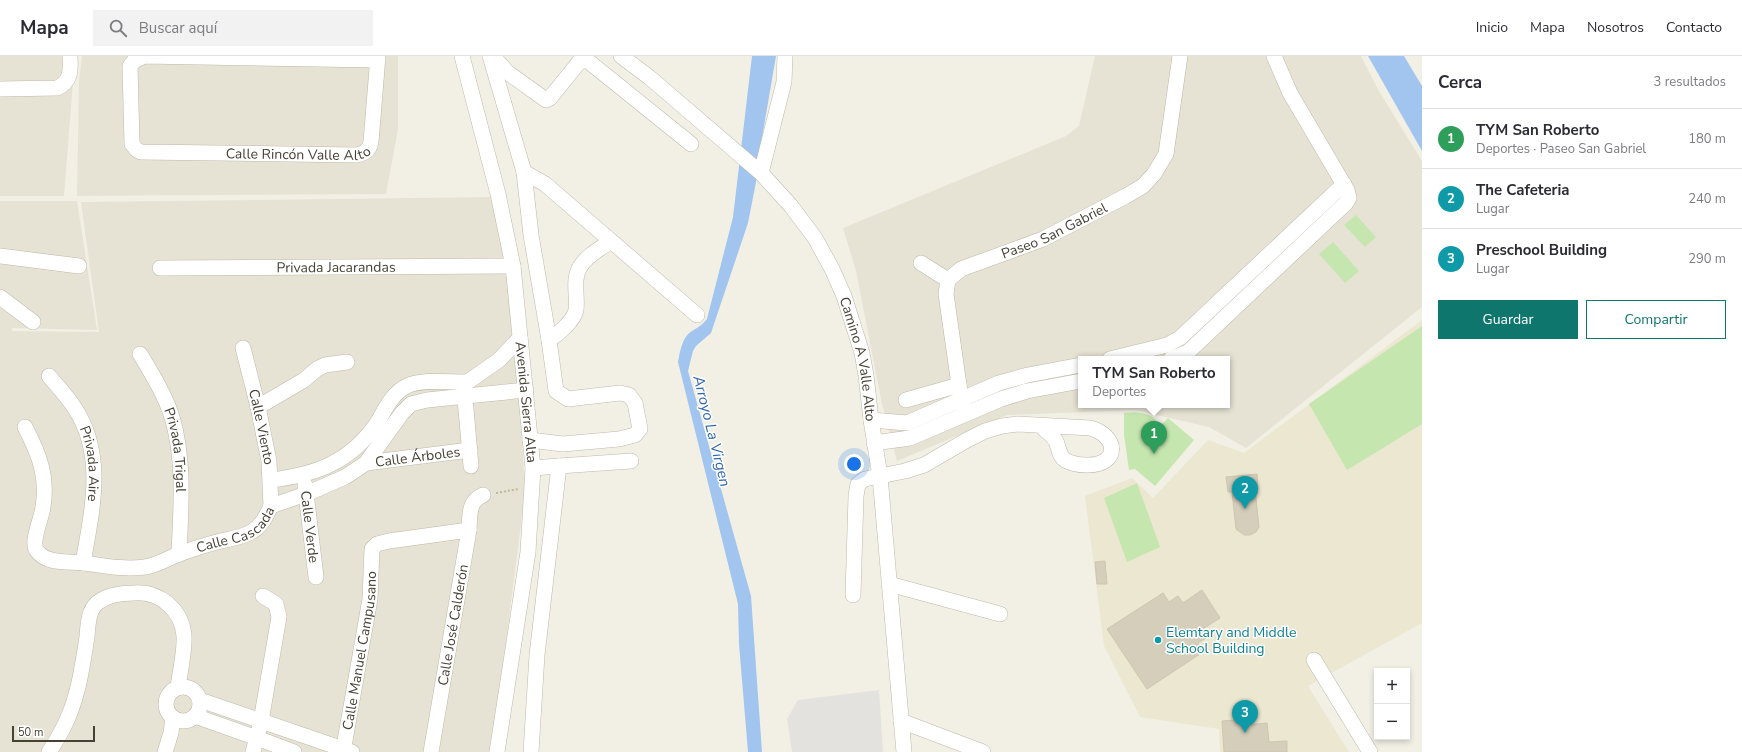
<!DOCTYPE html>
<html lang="es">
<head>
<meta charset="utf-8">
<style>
  body { margin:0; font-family:"Nunito Sans",sans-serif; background:#f2f2f3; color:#2b2b33 }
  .controls { position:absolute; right:12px; bottom:12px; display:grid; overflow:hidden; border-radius:0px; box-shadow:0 2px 6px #0003 }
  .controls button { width:36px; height:36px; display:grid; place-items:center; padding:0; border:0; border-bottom:1px solid #e1e1e2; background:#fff; color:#2b2b33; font:20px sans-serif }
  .scale { position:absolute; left:12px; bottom:10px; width:83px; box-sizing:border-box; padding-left:4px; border:2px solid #454135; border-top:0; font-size:11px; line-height:14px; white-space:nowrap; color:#454135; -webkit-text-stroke:3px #fff; paint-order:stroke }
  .you { position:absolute; left:854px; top:408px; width:14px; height:14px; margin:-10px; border:3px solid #fff; border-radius:50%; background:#1a73e8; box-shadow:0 0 0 6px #1a73e833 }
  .badge { display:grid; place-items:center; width:26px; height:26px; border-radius:50%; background:#0f766e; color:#fff; font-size:13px; font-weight:700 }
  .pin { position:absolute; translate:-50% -33px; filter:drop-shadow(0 1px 2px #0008) }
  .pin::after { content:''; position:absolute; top:21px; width:14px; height:12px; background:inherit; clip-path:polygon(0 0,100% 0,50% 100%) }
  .popup { position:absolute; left:1078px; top:300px; width:152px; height:52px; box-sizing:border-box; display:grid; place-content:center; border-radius:0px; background:#fff; filter:drop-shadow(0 1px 3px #0005); font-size:13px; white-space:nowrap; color:#7c7c81 }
  .popup b { font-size:15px; color:#2b2b33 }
  .popup::after { content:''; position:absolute; left:50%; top:100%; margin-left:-8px; border:8px solid transparent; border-top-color:#fff }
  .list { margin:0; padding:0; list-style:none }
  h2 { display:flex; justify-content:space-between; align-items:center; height:52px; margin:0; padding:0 16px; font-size:17px }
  h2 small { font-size:13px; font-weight:400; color:#7c7c81 }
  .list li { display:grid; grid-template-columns:26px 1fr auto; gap:12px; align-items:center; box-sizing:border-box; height:60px; padding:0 16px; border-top:1px solid #e1e1e2 }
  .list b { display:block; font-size:15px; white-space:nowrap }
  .list p { margin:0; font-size:13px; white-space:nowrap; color:#7c7c81 }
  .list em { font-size:13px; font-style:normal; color:#7c7c81 }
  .actions { display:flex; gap:8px; padding:12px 16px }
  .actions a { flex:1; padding:9px 0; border:1px solid #0f766e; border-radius:0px; text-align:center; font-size:14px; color:#0f766e }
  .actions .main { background:#0f766e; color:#fff }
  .icon { flex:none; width:22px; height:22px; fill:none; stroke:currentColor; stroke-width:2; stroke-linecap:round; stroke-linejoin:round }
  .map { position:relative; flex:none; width:1422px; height:696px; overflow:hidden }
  header { display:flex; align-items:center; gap:24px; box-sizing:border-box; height:56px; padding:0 20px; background:#fff; border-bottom:1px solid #e1e1e2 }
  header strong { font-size:19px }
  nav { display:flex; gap:22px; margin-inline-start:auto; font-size:14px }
  .search { width:280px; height:36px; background:#f2f2f3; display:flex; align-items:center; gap:10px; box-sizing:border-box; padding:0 14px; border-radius:0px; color:#7c7c81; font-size:15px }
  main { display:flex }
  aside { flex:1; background:#fff }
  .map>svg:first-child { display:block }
  .residential { fill:#e6e3d4; fill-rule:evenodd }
  .education { fill:#ebe7d0 }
  .green { fill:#c5e6af }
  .parking { fill:#e3e2de }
  .water { fill:#a2c5ef }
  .building { fill:#d4cebb; stroke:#cec6af }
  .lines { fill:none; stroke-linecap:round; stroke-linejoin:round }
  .minor-casing { stroke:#beb9a8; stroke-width:16 }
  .path { stroke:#bfb79a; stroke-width:2; stroke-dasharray:2 2; stroke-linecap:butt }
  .minor { stroke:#fff; stroke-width:15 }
  .culture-dot { fill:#0f9aa8; stroke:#fff; stroke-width:1.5 }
  .labels { text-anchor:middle; stroke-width:3; stroke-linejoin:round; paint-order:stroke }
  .street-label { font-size:14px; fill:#454135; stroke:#fff }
  .culture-label { font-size:14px; fill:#0d838f; stroke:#fff; text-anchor:start }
  .water-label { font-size:15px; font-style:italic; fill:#3067ae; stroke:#fff }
</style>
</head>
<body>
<header>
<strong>Mapa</strong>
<div class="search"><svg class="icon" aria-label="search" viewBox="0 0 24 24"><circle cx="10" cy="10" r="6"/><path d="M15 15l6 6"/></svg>Buscar aquí</div>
<nav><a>Inicio</a><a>Mapa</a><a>Nosotros</a><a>Contacto</a></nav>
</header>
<main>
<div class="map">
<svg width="1422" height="696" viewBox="0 0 1422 696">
  <rect width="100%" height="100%" fill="#f2f0e5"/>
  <g class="residential">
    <polygon points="0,0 75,0 64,140 0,140"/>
    <polygon points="82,0 398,0 398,73 386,138 77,140 79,25"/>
    <path d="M1095,0H1361L1379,35L1422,105V251L1246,392L1209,371L1135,354L1007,359L897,405L882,348L856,215L843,172L1066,80L1079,70ZM1081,303H1227V349H1081Z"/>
    <polygon points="495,141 516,279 525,436 492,696 0,696 0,145 77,145 97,274 12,272 12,275 99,276 81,146"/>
  </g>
  <polygon class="education" points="1422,264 1422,567 1308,630 1349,696 1220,696 1219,673 1140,661 1104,590 1085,440 1132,422 1153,442 1208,384 1244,397"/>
  <g class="green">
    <polygon points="1356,159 1376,181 1365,191 1344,169"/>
    <polygon points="1333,186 1359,215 1345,227 1319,198"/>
    <polygon points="1422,270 1422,368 1347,414 1309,348"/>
    <path d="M1124,357C1135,356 1148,356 1156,364L1153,368L1159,372L1168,362L1194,384L1155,430L1135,413L1129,414L1124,379Z"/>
    <polygon points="1137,427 1160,491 1127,506 1104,442"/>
  </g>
  <polygon class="parking" points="879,634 883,696 792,696 787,663 798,644"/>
  <g class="water">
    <path d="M752,0H776L758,105L756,126L748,167L711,277L696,290L693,295L688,315L751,540L762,696H748L739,588L738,548L678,306C680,295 682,281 692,275C699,271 702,269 707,263L733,161Z"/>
    <polygon points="1368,0 1404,0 1422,30 1422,95"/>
  </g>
  <g class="building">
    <polygon points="1257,418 1258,433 1255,433 1259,471 1256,476 1250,479 1244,479 1236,473 1232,436 1228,436 1226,421"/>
    <polygon points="1105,505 1107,528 1097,528 1095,506"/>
    <polygon points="1202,534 1220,562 1201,574 1206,582 1198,587 1203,596 1147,633 1107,573 1163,537 1169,546 1178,540 1183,547"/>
    <polygon points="1246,663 1247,669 1267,667 1269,686 1287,685 1287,696 1224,696 1222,665"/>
  </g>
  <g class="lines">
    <defs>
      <g id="minor">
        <path id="s1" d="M462,0L498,138L513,210L533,412L528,496L497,696"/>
        <polyline points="490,0 524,116 545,128 697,259"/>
        <polyline points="493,0 507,16 546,44 550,42 580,5 588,5 691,88"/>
        <path id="s2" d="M621,0L649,21L761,117L791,150L815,182L832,213L844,240L862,297L866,319L871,364L880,420L904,696"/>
        <path id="s3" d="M378,4L144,0L134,5L130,10L132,88L137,94L141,96L357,99C365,97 369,95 371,86L378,0"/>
        <path d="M0,33L57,32C71,26 71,14 70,0"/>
        <polyline points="524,116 531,179 549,284 556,335 568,343 620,337 629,339 635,347 640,373 635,379 619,383 563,388 530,384"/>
        <polyline points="761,117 784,26 785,0"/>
        <polyline points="0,200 79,210"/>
        <polyline points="921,207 948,224"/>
        <path id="s4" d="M160,212L513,210"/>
        <polyline points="0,241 33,266"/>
        <path d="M549,284C558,278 574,265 576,254C578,241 572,224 580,211C586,200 601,192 611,185"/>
        <path id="s5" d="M243,292L258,351L269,405L271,450"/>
        <path id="s6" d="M140,298C152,318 165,339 172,361C185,405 181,452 179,498"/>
        <polyline points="1110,303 1167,289 1180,282 1344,128"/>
        <polyline points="1171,303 1188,296 1346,147 1349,142 1347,134 1290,37 1274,0"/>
        <path id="s7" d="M49,320C57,330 67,340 74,351C106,398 92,455 83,507"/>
        <polyline points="464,331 471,410"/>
        <polyline points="906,344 959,329"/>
        <polyline points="258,351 304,324 317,313 325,309 347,306"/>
        <path id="s8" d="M966,357L961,343L946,238L948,224L961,213L1043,183L1126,140L1143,130L1154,118L1166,98L1180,0"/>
        <polyline points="871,364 907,367 999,327 1028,319 1081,309"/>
        <path id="s9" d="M25,371C39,398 48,420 43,451C42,462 30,486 37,495C47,509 70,505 85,507C105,510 125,514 145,511C159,509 169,501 182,497C193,493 205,489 217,486C228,483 241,482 251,476C262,470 266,460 271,450L306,438L345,421L366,407L402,357L411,348L427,344L526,334"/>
        <polyline points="874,387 910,382 1001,343 1027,335 1081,325"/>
        <path id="s10" d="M366,407L470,394"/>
        <polyline points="559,410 631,405"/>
        <path d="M271,424C315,419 351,406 377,367C385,354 392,337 407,330C421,323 448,326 464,326L469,325L499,304L520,282"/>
        <path id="s11" d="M305,429L316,521"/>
        <polyline points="889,528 1000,558"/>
        <path d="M853,539L856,440L858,428L865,423L905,415L924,409L967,384L985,375L1002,370L1018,368L1090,372C1118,379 1121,410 1086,409C1079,409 1072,408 1065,404C1059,400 1059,392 1056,385C1052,379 1046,375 1041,370"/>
        <polyline points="1314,604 1370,696"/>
        <circle cx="183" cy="648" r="17"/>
        <polyline points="200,644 352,696"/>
        <polyline points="195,660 257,682 294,696"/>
        <polyline points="901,665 983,696"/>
        <path d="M49,696C57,684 64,672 69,659C79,636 83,606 87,581C88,570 88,555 97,547C107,539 122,537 134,537C160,535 182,554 184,580C185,593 180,617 178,631"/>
        <polyline points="165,696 171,677 173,662"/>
        <polyline points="253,696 261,665 279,561 276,548 263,540"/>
        <path id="s12" d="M343,696L370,543L372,493L377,488L389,485L469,474"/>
        <path id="s13" d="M431,696L469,474C470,460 468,445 483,439"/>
        <polyline points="531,696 537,599 559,410 533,412"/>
      </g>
    </defs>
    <use href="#minor" class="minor-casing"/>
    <polyline class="path" points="496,437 519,433"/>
    <use href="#minor" class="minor"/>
  </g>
  <circle class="culture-dot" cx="1158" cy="584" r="4"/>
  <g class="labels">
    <g class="street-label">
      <text dy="5" stroke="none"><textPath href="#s3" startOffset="499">Calle Rincón Valle Alto</textPath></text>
      <text dy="5" stroke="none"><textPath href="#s8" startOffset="253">Paseo San Gabriel</textPath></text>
      <text dy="5" stroke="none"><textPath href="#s4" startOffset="176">Privada Jacarandas</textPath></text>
      <text dy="5" stroke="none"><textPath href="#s2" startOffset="397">Camino A Valle Alto</textPath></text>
      <text dy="5" stroke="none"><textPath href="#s1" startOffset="353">Avenida Sierra Alta</textPath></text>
      <text dy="5" stroke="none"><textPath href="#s5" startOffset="81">Calle Viento</textPath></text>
      <text dy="5" stroke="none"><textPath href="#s6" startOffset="104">Privada Trigal</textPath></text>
      <text dy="5" stroke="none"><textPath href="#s10" startOffset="52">Calle Árboles</textPath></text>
      <text dy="5" stroke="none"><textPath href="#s7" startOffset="100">Privada Aire</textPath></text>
      <text dy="5" stroke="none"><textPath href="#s9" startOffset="340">Calle Cascada</textPath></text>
      <text dy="5" stroke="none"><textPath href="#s11" startOffset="42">Calle Verde</textPath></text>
      <text dy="5" stroke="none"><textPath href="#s13" startOffset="129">Calle José Calderón</textPath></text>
      <text dy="5" stroke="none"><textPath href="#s12" startOffset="103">Calle Manuel Campusano</textPath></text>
    </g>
    <g class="culture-label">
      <text x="1166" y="581">Elemtary and Middle<tspan x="1166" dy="16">School Building</tspan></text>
    </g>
    <g class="water-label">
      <text transform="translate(712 375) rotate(76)" y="5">Arroyo La Virgen</text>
    </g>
  </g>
</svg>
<div class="controls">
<button>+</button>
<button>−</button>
</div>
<div class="scale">50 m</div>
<div class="you"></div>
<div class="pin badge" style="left:1154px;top:398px;background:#2e9e5b">1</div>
<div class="popup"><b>TYM San Roberto</b>Deportes</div>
<div class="pin badge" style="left:1245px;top:453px;background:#0f9aa8">2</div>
<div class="pin badge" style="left:1245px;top:677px;background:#0f9aa8">3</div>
</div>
<aside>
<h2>Cerca<small>3 resultados</small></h2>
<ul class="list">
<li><span class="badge" style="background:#2e9e5b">1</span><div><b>TYM San Roberto</b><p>Deportes · Paseo San Gabriel</p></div><em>180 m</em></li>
<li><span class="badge" style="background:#0f9aa8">2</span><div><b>The Cafeteria</b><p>Lugar</p></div><em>240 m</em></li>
<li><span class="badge" style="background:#0f9aa8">3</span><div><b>Preschool Building</b><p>Lugar</p></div><em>290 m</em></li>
</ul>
<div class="actions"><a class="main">Guardar</a><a>Compartir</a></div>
</aside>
</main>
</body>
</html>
